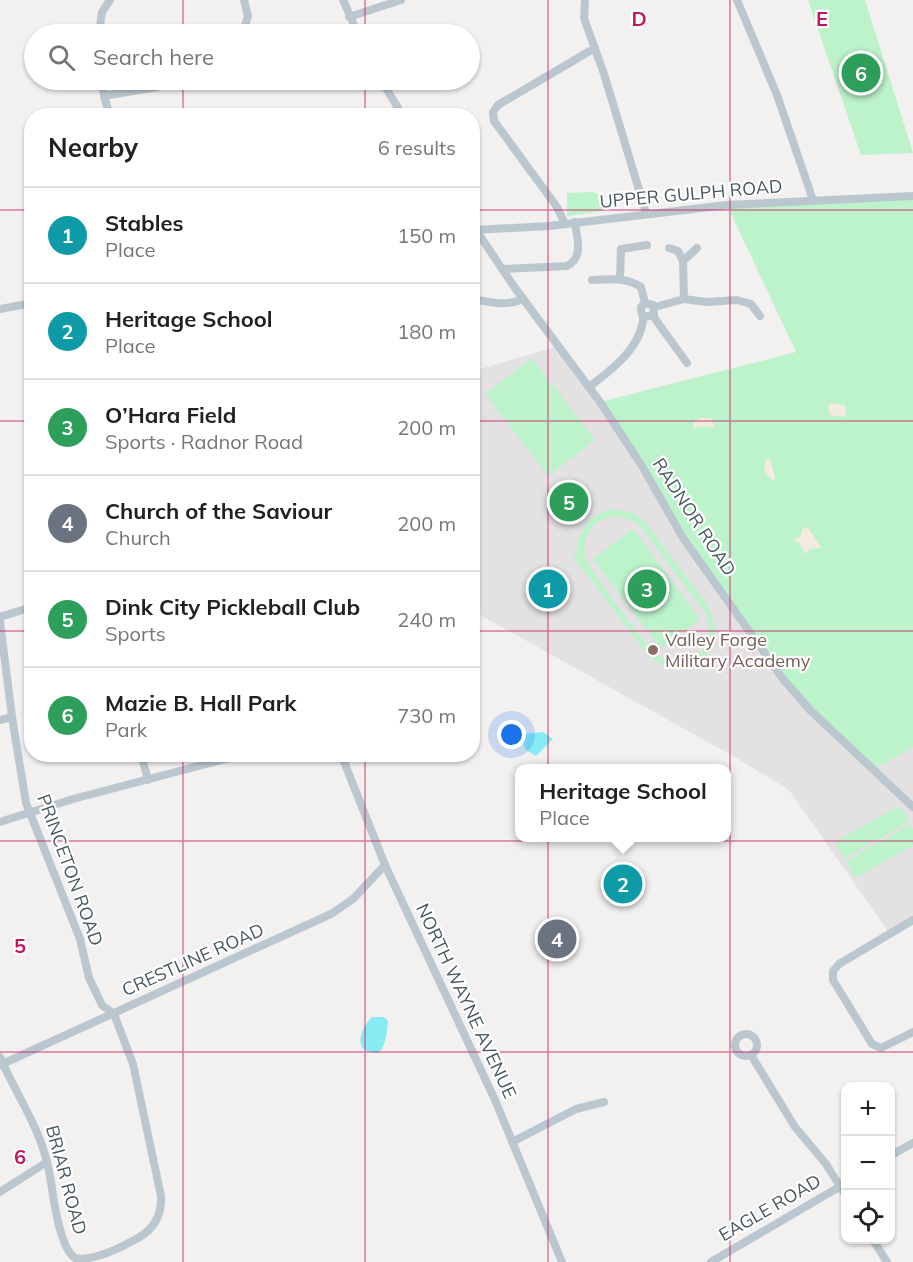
<!DOCTYPE html>
<html lang="en">
<head>
<meta charset="utf-8">
<style>
  body { margin:0; font-family:Mulish,sans-serif; background:#f6f6f6; color:#202124 }
  .controls { position:absolute; right:18px; bottom:18px; display:grid; overflow:hidden; border-radius:12px; box-shadow:0 2px 4px #0004 }
  .controls button { width:54px; height:54px; display:grid; place-items:center; padding:0; border:0; border-bottom:2px solid #e0e0e0; background:#fff; color:#202124; font:30px sans-serif }
  .you { position:absolute; left:512px; top:735px; width:21px; height:21px; margin:-15px; border:4px solid #fff; border-radius:50%; background:#1a73e8; box-shadow:0 0 0 9px #1a73e833 }
  .badge { display:grid; place-items:center; width:39px; height:39px; border-radius:50%; background:#d93025; color:#fff; font-size:20px; font-weight:700 }
  .pin { position:absolute; translate:-50% -50%; border:3px solid #fff; box-shadow:0 2px 6px #0006 }
  .popup { position:absolute; left:515px; top:764px; width:216px; height:78px; box-sizing:border-box; display:grid; place-content:center; border-radius:12px; background:#fff; filter:drop-shadow(0 2px 4px #0005); font-size:20px; white-space:nowrap; color:#757577 }
  .popup b { font-size:22px; color:#202124 }
  .popup::after { content:''; position:absolute; left:50%; top:100%; margin-left:-12px; border:12px solid transparent; border-top-color:#fff }
  .list { margin:0; padding:0; list-style:none }
  h2 { display:flex; justify-content:space-between; align-items:center; height:78px; margin:0; padding:0 24px; font-size:26px }
  h2 small { font-size:20px; font-weight:400; color:#757577 }
  .list li { display:grid; grid-template-columns:39px 1fr auto; gap:18px; align-items:center; box-sizing:border-box; height:96px; padding:0 24px; border-top:2px solid #e0e0e0 }
  .list b { display:block; font-size:22px; white-space:nowrap }
  .list p { margin:0; font-size:20px; white-space:nowrap; color:#757577 }
  .list em { font-size:20px; font-style:normal; color:#757577 }
  .icon { flex:none; width:33px; height:33px; fill:none; stroke:currentColor; stroke-width:2; stroke-linecap:round; stroke-linejoin:round }
  .map { position:relative; flex:none; width:913px; height:1262px; overflow:hidden }
  .search { position:absolute; background:#fff; box-shadow:0 2px 4px #0004; left:24px; top:24px; width:456px; height:66px; display:flex; align-items:center; gap:15px; box-sizing:border-box; padding:0 21px; border-radius:33px; color:#757577; font-size:22px }
  .panel { position:absolute; background:#fff; box-shadow:0 2px 4px #0004; left:24px; top:108px; width:456px; height:654px; border-radius:24px }
  .map>svg:first-child { display:block }
  .education { fill:#e4e1e2 }
  .green { fill:#bcf3ca; fill-rule:evenodd }
  .sand { fill:#f4ebe0 }
  .water { fill:#86ebf2 }
  .lines { fill:none; stroke-linecap:round; stroke-linejoin:round }
  .minor { stroke:#bbc7ce; stroke-width:8 }
  .grid { fill:none; stroke:#c2185b; stroke-width:1.5; stroke-opacity:0.55 }
  .education-dot { fill:#8d6e63; stroke:#fff; stroke-width:2 }
  .labels { text-anchor:middle; stroke-width:4.5; stroke-linejoin:round; paint-order:stroke }
  .street-label { font-size:18px; fill:#47575f; stroke:#fff }
  .education-label { font-size:18px; fill:#785e54; stroke:#fff; text-anchor:start }
  .grid-label { font-size:20px; text-anchor:middle; font-weight:bold; fill:#c2185b; stroke:#fff; stroke-width:4.5; stroke-linejoin:round; paint-order:stroke }
</style>
</head>
<body>
<div class="map">
<svg width="913" height="1262" viewBox="0 0 913 1262">
  <rect width="100%" height="100%" fill="#f3f0f0"/>
  <polygon class="education" points="559,346 873,769 913,747 913,920 890,934 789,790 733,756 473,611 473,371"/>
  <g class="green">
    <polygon points="808,0 865,0 913,153 861,155"/>
    <polygon points="593,192 603,196 603,211 567,216 567,193"/>
    <polygon points="913,196 913,747 873,769 811,711 683,538 600,402 796,352 727,205"/>
    <polygon points="532,358 595,440 548,476 485,394"/>
    <path d="M611,509L631,512L646,523L709,607L716,630L709,652L702,660L688,667L665,666L649,657L573,556L577,553C577,531 589,515 611,509ZM615,516L630,519L640,526L706,614C711,627 711,639 703,649C693,662 674,665 660,657C646,648 596,577 586,560C580,538 592,518 615,516Z"/>
    <polygon points="633,529 700,619 661,648 593,559"/>
    <polygon points="896,808 902,809 909,822 844,858 835,842"/>
    <polygon points="910,825 913,830 913,845 855,878 846,861"/>
  </g>
  <g class="sand">
    <polygon points="830,403 845,405 846,417 830,415 828,406"/>
    <polygon points="701,418 711,418 714,428 704,426 693,428 693,423"/>
    <polygon points="766,459 770,459 775,478 773,481 764,472"/>
    <polygon points="807,527 822,548 810,549 805,554 799,543 794,540 800,537 803,528"/>
  </g>
  <g class="water">
    <polygon points="543,732 553,739 536,756 526,750 522,741 524,734"/>
    <path d="M372,1017H384L388,1021C387,1031 386,1045 379,1053C352,1054 359,1030 372,1017Z"/>
  </g>
  <g class="lines">
    <g class="minor">
      <polyline points="343,0 358,34"/>
      <polyline points="585,0 584,18 604,74 646,213"/>
      <polyline points="737,0 777,95 813,200"/>
      <polyline points="349,17 401,0"/>
      <polyline points="99,34 102,12 110,0"/>
      <polyline points="242,34 248,16 244,0"/>
      <polyline points="102,80 104,96 157,87 178,80"/>
      <polyline points="381,80 403,116"/>
      <polyline points="104,96 110,116"/>
      <polyline points="472,224 515,288 600,402 642,466 683,538 783,679 811,711 913,807"/>
      <polyline points="565,224 557,207 494,121 493,112 498,105 595,48"/>
      <polyline points="474,230 549,226 727,205 913,196"/>
      <polyline points="669,248 678,251 683,261 684,299"/>
      <polyline points="683,261 697,248"/>
      <path d="M503,269L567,266C584,257 577,240 575,222"/>
      <polyline points="620,278 621,249 647,245"/>
      <path d="M592,280C610,279 625,277 641,287L645,303"/>
      <path d="M472,299C491,302 505,307 523,299"/>
      <polyline points="655,307 684,299 706,302 737,300 751,304 760,316"/>
      <polyline points="0,309 32,303"/>
      <polyline points="653,316 687,363"/>
      <path d="M589,387C610,371 640,349 643,320C644,316 640,313 641,307L645,303L653,305L654,315L644,317"/>
      <polyline points="0,617 32,607"/>
      <path d="M0,622L12,717L26,803L80,939L89,978L102,1005L114,1014L133,1064L161,1196C162,1215 154,1229 138,1238C122,1247 93,1262 75,1258C59,1248 53,1194 50,1176C42,1129 18,1099 0,1057"/>
      <polyline points="0,720 12,717"/>
      <polyline points="141,754 148,780"/>
      <polyline points="341,754 385,865 495,1100 562,1262"/>
      <polyline points="0,822 73,799 244,754"/>
      <polyline points="913,920 839,964 833,971 833,980 872,1044 881,1048 913,1032"/>
      <circle cx="746" cy="1045" r="11"/>
      <polyline points="751,1055 795,1127 826,1164 846,1196"/>
      <polyline points="0,1065 331,914 353,899 385,865"/>
      <polyline points="512,1142 576,1109 604,1102"/>
      <polyline points="890,1156 913,1143"/>
      <polyline points="0,1192 47,1162"/>
      <polyline points="873,1240 887,1262"/>
      <polyline points="711,1262 846,1183"/>
    </g>
  </g>
  <path class="grid" d="M183,0V34M365,0V34M548,0V1262M730,0V1262M183,80V116M365,80V116M0,210H32M472,210H913M0,421H32M472,421H913M0,631H32M472,631H913M183,754V1262M365,754V1262M0,841H913M0,1052H913"/>
  <circle class="education-dot" cx="653" cy="650" r="6"/>
  <g class="labels">
    <g class="street-label">
      <text transform="translate(691 194) rotate(-5)" y="6">UPPER GULPH ROAD</text>
      <text transform="translate(694 517) rotate(57)" y="6">RADNOR ROAD</text>
      <text transform="translate(70 870) rotate(70)" y="6">PRINCETON ROAD</text>
      <text transform="translate(193 960) rotate(-24)" y="6">CRESTLINE ROAD</text>
      <text transform="translate(466 1001) rotate(65)" y="6">NORTH WAYNE AVENUE</text>
      <text transform="translate(66 1180) rotate(75)" y="6">BRIAR ROAD</text>
      <text transform="translate(770 1208) rotate(-30)" y="6">EAGLE ROAD</text>
    </g>
    <g class="education-label">
      <text x="665" y="646">Valley Forge<tspan x="665" dy="21">Military Academy</tspan></text>
    </g>
  </g>
  <g class="grid-label">
    <text x="639" y="26">D</text>
    <text x="822" y="26">E</text>
    <text x="20" y="953">5</text>
    <text x="20" y="1164">6</text>
  </g>
</svg>
<div class="controls">
<button>+</button>
<button>−</button>
<button><svg class="icon" aria-label="locate" viewBox="0 0 24 24"><circle cx="12" cy="12" r="6"/><path d="M12 2v4M12 18v4M2 12h4M18 12h4"/></svg></button>
</div>
<div class="you"></div>
<div class="pin badge" style="left:548px;top:589px;background:#0f9aa8">1</div>
<div class="pin badge" style="left:623px;top:884px;background:#0f9aa8">2</div>
<div class="popup"><b>Heritage School</b>Place</div>
<div class="pin badge" style="left:647px;top:589px;background:#2e9e5b">3</div>
<div class="pin badge" style="left:557px;top:939px;background:#6b7280">4</div>
<div class="pin badge" style="left:569px;top:502px;background:#2e9e5b">5</div>
<div class="pin badge" style="left:861px;top:73px;background:#2e9e5b">6</div>
<div class="search"><svg class="icon" aria-label="search" viewBox="0 0 24 24"><circle cx="10" cy="10" r="6"/><path d="M15 15l6 6"/></svg>Search here</div>
<section class="panel">
<h2>Nearby<small>6 results</small></h2>
<ul class="list">
<li><span class="badge" style="background:#0f9aa8">1</span><div><b>Stables</b><p>Place</p></div><em>150 m</em></li>
<li><span class="badge" style="background:#0f9aa8">2</span><div><b>Heritage School</b><p>Place</p></div><em>180 m</em></li>
<li><span class="badge" style="background:#2e9e5b">3</span><div><b>O’Hara Field</b><p>Sports · Radnor Road</p></div><em>200 m</em></li>
<li><span class="badge" style="background:#6b7280">4</span><div><b>Church of the Saviour</b><p>Church</p></div><em>200 m</em></li>
<li><span class="badge" style="background:#2e9e5b">5</span><div><b>Dink City Pickleball Club</b><p>Sports</p></div><em>240 m</em></li>
<li><span class="badge" style="background:#2e9e5b">6</span><div><b>Mazie B. Hall Park</b><p>Park</p></div><em>730 m</em></li>
</ul>
</section>
</div>
</body>
</html>
